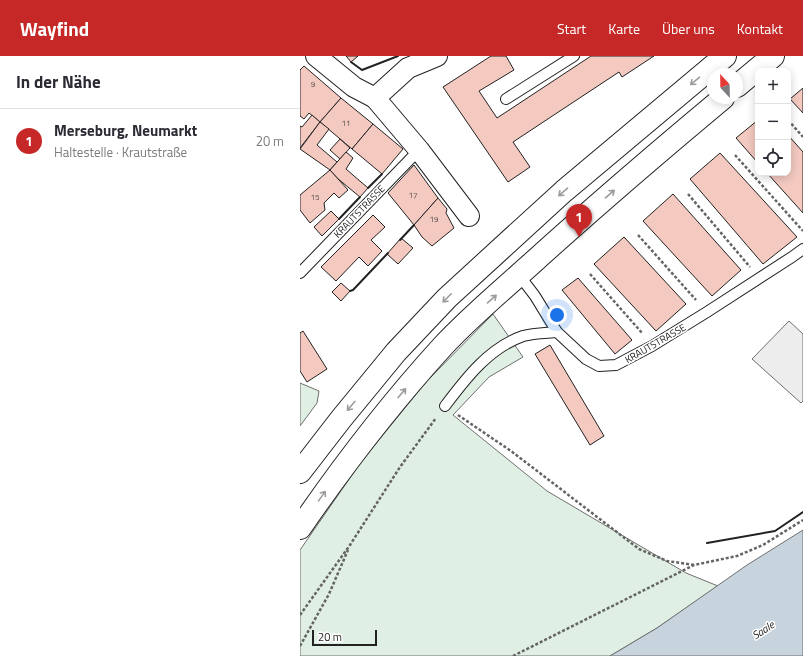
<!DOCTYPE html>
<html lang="de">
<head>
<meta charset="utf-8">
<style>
  body { margin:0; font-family:"Titillium Web",sans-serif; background:#f7f7f7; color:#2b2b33 }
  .controls { position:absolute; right:12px; top:12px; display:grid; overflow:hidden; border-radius:8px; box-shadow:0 2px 10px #0003 }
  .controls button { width:36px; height:36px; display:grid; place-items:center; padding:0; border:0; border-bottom:1px solid #e1e1e2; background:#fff; color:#2b2b33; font:20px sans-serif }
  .compass { position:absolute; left:407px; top:12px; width:36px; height:36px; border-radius:50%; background:#fff; box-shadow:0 2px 10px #0003; rotate:338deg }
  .scale { position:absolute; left:12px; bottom:10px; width:65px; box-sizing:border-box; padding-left:4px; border:2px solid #222; border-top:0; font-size:11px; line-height:14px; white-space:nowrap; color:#222; -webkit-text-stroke:3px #fff; paint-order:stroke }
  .you { position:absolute; left:257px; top:259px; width:14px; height:14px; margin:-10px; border:3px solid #fff; border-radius:50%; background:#1a73e8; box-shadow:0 0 0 6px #1a73e833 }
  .badge { display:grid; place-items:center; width:26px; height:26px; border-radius:50%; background:#c62828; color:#fff; font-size:13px; font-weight:700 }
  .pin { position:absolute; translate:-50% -33px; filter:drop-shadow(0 1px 2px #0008) }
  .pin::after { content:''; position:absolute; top:21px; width:14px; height:12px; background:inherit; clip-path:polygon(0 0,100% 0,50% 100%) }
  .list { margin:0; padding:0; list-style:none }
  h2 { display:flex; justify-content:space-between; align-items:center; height:52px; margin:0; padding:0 16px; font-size:17px }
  h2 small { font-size:13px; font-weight:400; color:#7c7c81 }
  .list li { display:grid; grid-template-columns:26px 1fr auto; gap:12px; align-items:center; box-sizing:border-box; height:64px; padding:0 16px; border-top:1px solid #e1e1e2 }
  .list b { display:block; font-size:15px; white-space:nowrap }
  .list p { margin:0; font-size:13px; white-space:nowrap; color:#7c7c81 }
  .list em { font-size:13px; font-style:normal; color:#7c7c81 }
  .icon { flex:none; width:22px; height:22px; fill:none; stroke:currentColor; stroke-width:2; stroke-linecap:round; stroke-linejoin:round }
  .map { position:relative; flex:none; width:503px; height:600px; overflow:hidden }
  header { display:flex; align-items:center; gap:24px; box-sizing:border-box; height:56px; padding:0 20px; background:#c62828; color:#fff }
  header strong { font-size:19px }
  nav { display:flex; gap:22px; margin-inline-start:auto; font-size:14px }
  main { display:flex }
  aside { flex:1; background:#fff }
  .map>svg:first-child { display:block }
  .green { fill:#e0efe3; stroke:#6f6f6f }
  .parking { fill:#ededed; stroke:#6f6f6f }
  .water { fill:#c7d3dd; stroke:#6f6f6f }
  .building { fill:#f3c9c0; stroke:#222 }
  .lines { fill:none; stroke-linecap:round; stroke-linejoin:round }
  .service-casing { stroke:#222; stroke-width:12 }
  .minor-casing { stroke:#222; stroke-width:22 }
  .primary-casing { stroke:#222; stroke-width:24 }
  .path { stroke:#646464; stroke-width:2.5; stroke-dasharray:3 2; stroke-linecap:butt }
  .service { stroke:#fff; stroke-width:10 }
  .minor { stroke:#fff; stroke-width:20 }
  .primary { stroke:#fff; stroke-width:22 }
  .wall { stroke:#222; stroke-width:2 }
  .oneway { stroke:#9c9c9c }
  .labels { text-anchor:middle; stroke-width:3; stroke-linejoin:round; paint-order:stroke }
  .number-label { font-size:8px; fill:#564c4a }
  .street-label { font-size:10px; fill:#222; stroke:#fff }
  .water-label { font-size:11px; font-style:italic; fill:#222; stroke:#fff }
</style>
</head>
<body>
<header>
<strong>Wayfind</strong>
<nav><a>Start</a><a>Karte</a><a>Über uns</a><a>Kontakt</a></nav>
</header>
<main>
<aside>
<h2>In der Nähe<small></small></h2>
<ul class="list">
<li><span class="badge">1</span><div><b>Merseburg, Neumarkt</b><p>Haltestelle · Krautstraße</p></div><em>20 m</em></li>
</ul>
</aside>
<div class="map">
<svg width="503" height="600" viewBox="0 0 503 600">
  <rect width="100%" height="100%" fill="#fff"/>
  <g class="green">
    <polygon points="193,258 223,301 189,321 153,359 247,435 386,517 418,530 357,572 310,600 0,600 0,494 61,406 126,326"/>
    <polygon points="0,327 19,335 17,347 0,370"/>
  </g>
  <polygon class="parking" points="489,265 503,278 503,345 501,347 452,303"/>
  <polygon class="water" points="503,474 503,600 310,600 357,572 447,509"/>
  <g class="building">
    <polygon points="46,0 58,0 51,6"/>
    <polygon points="191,0 206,0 214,14 179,35 197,62 291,0 354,0 322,21 319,16 213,86 230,111 208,126 143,31"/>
    <polygon points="4,10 41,42 20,66 9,57 4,63 0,60 0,14"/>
    <polygon points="503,32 503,57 490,43"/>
    <polygon points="41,42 73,68 52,93 20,66"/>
    <polygon points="12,59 20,66 0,92 0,70 2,71"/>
    <polygon points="458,64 458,107 436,82"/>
    <polygon points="20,66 29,73 17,89 37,106 30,114 0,93"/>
    <polygon points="73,68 103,93 82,118 52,93"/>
    <polygon points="488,79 503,96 503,157 467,117 488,117"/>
    <polygon points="40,83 50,92 40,103 30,94"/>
    <polygon points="46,96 53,102 46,113 68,132 60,141 37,122 30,114"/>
    <polygon points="420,97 497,181 463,208 390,123"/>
    <polygon points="114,109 138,142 114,169 88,137"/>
    <polygon points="30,114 48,134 39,142 34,137 24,147 25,154 10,167 0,154 0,139"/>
    <polygon points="373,138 441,214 412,240 343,165"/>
    <polygon points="138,142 147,153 146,157 154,172 132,190 122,181 114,169"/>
    <polygon points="31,155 39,163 22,180 14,171"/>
    <polygon points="73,159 85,171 71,184 82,195 68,210 59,201 36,225 21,211"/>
    <polygon points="324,181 386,248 356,275 294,208"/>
    <polygon points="101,182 113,192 98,208 87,198"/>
    <polygon points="278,222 332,284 315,298 262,234"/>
    <polygon points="41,227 50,235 41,245 32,236"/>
    <polygon points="3,275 27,313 7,326 0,315 0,277"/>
    <polygon points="250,289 304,380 290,389 235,298"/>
  </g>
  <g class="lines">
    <defs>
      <g id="service">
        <polyline points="206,43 274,0"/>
        <polyline points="0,217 119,94"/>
        <polyline points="219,219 235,240 257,276 286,303 299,310 316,309 352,290 407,256 492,201 503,193"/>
        <path d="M145,350C166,322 189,292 223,280C233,277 246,277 257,276"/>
      </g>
      <g id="minor">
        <polyline points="16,0 54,31 75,42 119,94 169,160"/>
        <polyline points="75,42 108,12 137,0"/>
      </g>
      <g id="primary">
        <polyline points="437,30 473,0"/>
        <polyline points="0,416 41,363 96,296 147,242 264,135 425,0"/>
        <path d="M0,472C44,408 91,347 143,290C170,261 200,236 230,209C293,152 357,97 423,42"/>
      </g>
    </defs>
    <use href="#service" class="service-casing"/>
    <use href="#minor" class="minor-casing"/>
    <use href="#primary" class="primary-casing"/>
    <g class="path">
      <polyline points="488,64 503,81"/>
      <polyline points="435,99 503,175"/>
      <polyline points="388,138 450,211"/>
      <polyline points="338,179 396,244"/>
      <polyline points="290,218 343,278"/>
      <polyline points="158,359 211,395 339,493 367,505 394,509"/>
      <polyline points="0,559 50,489 100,411 136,362"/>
      <polyline points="0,590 29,538 48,494"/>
      <polyline points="213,600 394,509 437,500 463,489 503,464"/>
    </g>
    <use href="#service" class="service"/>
    <use href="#minor" class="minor"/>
    <use href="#primary" class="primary"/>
    <g class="wall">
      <polyline points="51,6 62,14 98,0"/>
      <polyline points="68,132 82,118"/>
      <polyline points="39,163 60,141"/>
      <polyline points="100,184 114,169"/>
      <polyline points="50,235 53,234 88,197"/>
      <polyline points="407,487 475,475 503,456"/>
    </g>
  </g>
  <defs><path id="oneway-shaft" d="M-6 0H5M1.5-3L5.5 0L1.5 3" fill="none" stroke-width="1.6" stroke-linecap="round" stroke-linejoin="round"/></defs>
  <g class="oneway">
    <use href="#oneway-shaft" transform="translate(395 25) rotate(140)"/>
    <use href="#oneway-shaft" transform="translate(263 136) rotate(139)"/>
    <use href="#oneway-shaft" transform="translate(310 138) rotate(-41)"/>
    <use href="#oneway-shaft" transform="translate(147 242) rotate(135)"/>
    <use href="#oneway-shaft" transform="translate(192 243) rotate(-41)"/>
    <use href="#oneway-shaft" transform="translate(102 337) rotate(-50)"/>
    <use href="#oneway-shaft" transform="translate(51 350) rotate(130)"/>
    <use href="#oneway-shaft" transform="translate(22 440) rotate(-55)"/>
  </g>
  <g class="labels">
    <g class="number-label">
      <text x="13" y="31">9</text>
      <text x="46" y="70">11</text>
      <text x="113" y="142">17</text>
      <text x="15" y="144">15</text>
      <text x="134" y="166">19</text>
    </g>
    <g class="street-label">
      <text transform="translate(59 155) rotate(-46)" y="4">KRAUTSTRASSE</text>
      <text transform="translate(355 287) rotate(-30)" y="4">KRAUTSTRASSE</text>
    </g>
    <g class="water-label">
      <text transform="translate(463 574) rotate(-33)" y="4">Saale</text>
    </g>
  </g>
</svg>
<div class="controls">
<button>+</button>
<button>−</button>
<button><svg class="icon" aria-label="locate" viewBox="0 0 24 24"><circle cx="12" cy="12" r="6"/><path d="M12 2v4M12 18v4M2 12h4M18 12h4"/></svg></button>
</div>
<svg class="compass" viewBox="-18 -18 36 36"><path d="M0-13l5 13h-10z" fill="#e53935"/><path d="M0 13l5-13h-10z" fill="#7c7c81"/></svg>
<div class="scale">20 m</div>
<div class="you"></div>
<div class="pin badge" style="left:279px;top:181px">1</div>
</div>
</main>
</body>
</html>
